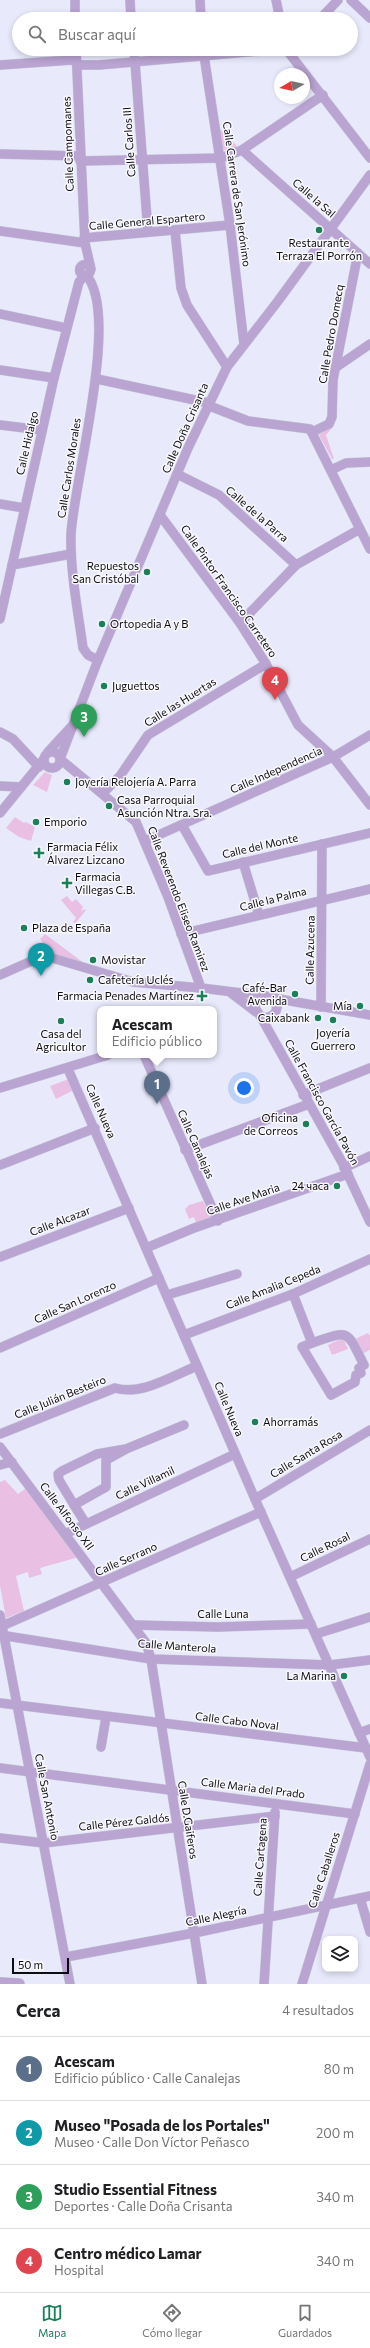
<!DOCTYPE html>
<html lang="es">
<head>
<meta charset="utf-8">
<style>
  body { margin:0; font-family:Commissioner,sans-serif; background:#f2f2f2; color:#202124 }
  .controls { position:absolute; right:12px; bottom:12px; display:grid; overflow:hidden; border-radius:8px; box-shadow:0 2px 6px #0003 }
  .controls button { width:36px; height:36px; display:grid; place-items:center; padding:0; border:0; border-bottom:1px solid #e0e0e0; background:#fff; color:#202124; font:20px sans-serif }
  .compass { position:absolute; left:274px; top:68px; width:36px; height:36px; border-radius:50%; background:#fff; box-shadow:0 2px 6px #0003; rotate:261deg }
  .scale { position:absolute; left:12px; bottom:10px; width:57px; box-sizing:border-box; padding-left:4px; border:2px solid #0d0d13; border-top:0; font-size:11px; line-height:14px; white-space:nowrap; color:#0d0d13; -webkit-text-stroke:3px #f8f8fc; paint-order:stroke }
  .you { position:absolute; left:244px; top:1088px; width:14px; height:14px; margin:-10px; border:3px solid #fff; border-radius:50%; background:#1a73e8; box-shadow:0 0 0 6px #1a73e833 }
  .badge { display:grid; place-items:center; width:26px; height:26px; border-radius:50%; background:#1b805a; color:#fff; font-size:13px; font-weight:700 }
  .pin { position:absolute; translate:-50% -33px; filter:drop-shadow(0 1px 2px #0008) }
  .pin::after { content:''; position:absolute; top:21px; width:14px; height:12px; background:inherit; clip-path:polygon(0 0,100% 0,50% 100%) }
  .popup { position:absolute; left:97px; top:1006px; width:120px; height:52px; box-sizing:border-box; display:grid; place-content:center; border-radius:8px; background:#fff; filter:drop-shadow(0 1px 3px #0005); font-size:13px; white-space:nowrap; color:#757577 }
  .popup b { font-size:15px; color:#202124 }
  .popup::after { content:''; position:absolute; left:50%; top:100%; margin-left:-8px; border:8px solid transparent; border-top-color:#fff }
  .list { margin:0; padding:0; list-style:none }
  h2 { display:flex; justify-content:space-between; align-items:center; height:52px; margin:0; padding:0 16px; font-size:17px }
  h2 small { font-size:13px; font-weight:400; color:#757577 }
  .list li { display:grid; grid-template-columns:26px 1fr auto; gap:12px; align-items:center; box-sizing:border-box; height:64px; padding:0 16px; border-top:1px solid #e0e0e0 }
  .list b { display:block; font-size:15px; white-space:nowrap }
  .list p { margin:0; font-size:13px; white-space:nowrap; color:#757577 }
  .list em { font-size:13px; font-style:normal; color:#757577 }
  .icon { flex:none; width:22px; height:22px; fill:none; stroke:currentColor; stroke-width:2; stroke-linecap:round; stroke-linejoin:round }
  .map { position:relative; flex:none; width:370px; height:1984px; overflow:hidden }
  .search { position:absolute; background:#fff; box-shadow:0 2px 6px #0003; left:12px; right:12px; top:12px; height:44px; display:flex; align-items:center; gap:10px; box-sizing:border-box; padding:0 14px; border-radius:22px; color:#757577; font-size:15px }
  .sheet { height:308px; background:#fff }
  nav { display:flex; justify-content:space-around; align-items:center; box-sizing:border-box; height:56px; border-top:1px solid #e0e0e0; background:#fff; font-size:11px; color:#757577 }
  nav a { display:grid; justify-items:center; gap:2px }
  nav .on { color:#1b805a }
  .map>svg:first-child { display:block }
  .green { fill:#e9c0e3 }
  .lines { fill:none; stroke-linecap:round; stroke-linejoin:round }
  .minor-casing { stroke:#c5c7d7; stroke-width:10 }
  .tertiary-casing { stroke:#c5c7d7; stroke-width:12 }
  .minor { stroke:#baa4d2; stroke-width:9 }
  .tertiary { stroke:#baa4d2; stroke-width:11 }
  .poi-dot { fill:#1b805a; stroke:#f8f8fc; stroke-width:1.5 }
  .labels { text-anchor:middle; stroke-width:3; stroke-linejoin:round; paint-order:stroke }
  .street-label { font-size:11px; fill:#0d0d13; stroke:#f8f8fc }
  .poi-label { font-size:11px; fill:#0d0d13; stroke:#f8f8fc; text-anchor:start }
</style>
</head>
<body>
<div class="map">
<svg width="370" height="1984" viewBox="0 0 370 1984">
  <rect width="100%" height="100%" fill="#e8eafc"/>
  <g class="green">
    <polygon points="220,129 238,147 226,151 222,148"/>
    <polygon points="332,425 334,426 326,435 334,459 332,459 319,435"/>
    <polygon points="45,772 52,775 47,792 33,785"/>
    <polygon points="15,817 24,823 26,822 35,827 31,841 19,837 6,828"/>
    <polygon points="67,896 72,902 76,899 83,907 81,911 85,909 86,910 75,924 73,922 76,918 61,900"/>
    <polygon points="45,934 84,963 51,954 40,939"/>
    <polygon points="69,1079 74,1090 56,1099 50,1086"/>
    <polygon points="203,1201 211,1217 196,1223 194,1217 189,1219 185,1209 189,1205"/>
    <polygon points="368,1333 370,1336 370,1350 362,1354 355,1339"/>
    <polygon points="343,1338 348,1349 332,1355 328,1345"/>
    <polygon points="5,1480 18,1494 28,1487 79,1557 40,1568 42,1574 29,1578 28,1572 16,1576 24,1611 6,1618 0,1586 0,1482"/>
  </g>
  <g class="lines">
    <defs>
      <g id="minor">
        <polyline points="75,0 75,19"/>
        <polyline points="130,0 131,19"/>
        <polyline points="200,0 201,19"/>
        <polyline points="276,0 280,19"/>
        <polyline points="351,0 370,18"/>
        <polyline points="320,19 338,0"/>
        <polyline points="134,49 148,232"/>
        <polyline points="203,49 230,225 244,344"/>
        <polyline points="286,49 370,158"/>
        <polyline points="0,65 72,60 81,65 99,65 283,49"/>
        <polyline points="242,150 370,264"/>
        <polyline points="0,154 80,156"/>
        <polyline points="80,161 221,158 242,150 323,95"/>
        <polyline points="0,231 85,243 76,49"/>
        <polyline points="175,231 181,288 187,305 227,367"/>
        <polyline points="84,238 230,225"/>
        <polyline points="85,243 91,269"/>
        <circle cx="85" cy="270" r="5.5"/>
        <path d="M86,275C121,313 74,480 71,534C70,572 78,611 83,648L88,655L98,660"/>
        <polyline points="0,314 66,328"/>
        <polyline points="335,368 370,344"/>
        <polyline points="0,370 54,378"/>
        <polyline points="97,379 209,403"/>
        <polyline points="207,405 248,421 310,429 370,549"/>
        <polyline points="0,425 42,430"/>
        <polyline points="312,432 329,424 332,417 333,380 358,253"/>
        <polyline points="331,470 346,463 370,462"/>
        <polyline points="177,474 219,495 296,565"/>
        <polyline points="0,504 24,508"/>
        <polyline points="160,515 240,623 266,664 298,725 333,757 370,805"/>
        <polyline points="12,565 71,554"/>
        <polyline points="0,619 54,378 79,282 85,275"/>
        <polyline points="240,623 296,565 360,529"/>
        <polyline points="0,732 13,739 39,767"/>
        <circle cx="52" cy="760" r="8"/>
        <polyline points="48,752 71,727"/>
        <polyline points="0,786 21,787"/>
        <polyline points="103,793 120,776 148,735 266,664"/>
        <polyline points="0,813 44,759"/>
        <polyline points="182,825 208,871 370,833"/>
        <polyline points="145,841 333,757 370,735"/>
        <polyline points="243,862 259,915"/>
        <polyline points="181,934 370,889"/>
        <polyline points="0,975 36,959 49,957 133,982 201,988 266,996"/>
        <polyline points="201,988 168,897 136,822 60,759 98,660 188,448 227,367 278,301 370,175"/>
        <polyline points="231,993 256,1012"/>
        <path d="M272,998L277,1007C276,1015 269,1019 261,1017L255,1008L256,1001L262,996L370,1015"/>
        <polyline points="321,1007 322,844"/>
        <polyline points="261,1017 343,1164 370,1222"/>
        <polyline points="144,1055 218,1221"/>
        <polyline points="68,1069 255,1499 370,1757"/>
        <polyline points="0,1088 108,1055"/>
        <polyline points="303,1095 370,1068"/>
        <polyline points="185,1150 309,1104"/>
        <polyline points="0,1165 95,1128"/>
        <polyline points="344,1168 370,1156"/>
        <polyline points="146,1248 194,1228 348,1174"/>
        <polyline points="0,1257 129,1208"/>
        <path d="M293,1294L312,1343L302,1347L331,1395L355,1382L356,1375L361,1373L359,1368L364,1365C346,1329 350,1330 312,1343"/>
        <polyline points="167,1295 237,1274"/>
        <polyline points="184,1335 293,1294 370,1259"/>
        <polyline points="0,1348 159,1278"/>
        <path d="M0,1434L115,1388C141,1396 172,1376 197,1366"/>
        <polyline points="0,1447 146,1643 151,1659 202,1984"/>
        <polyline points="126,1449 106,1460 106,1487 74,1505 59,1480 58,1474 62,1471 97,1454 126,1449 184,1425"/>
        <polyline points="0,1465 12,1462"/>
        <polyline points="255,1499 370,1430"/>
        <polyline points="74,1505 86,1524"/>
        <polyline points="65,1534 235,1454"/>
        <polyline points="290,1577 370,1539"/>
        <polyline points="0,1615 70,1984"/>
        <polyline points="134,1625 218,1627 311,1624"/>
        <polyline points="0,1627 261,1512"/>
        <polyline points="316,1634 370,1617"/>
        <polyline points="0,1635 151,1659 330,1665 370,1660"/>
        <polyline points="0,1703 366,1748"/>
        <polyline points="359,1733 370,1729"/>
        <polyline points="101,1747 106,1717"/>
        <polyline points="0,1768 355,1814"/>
        <polyline points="0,1838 44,1843 275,1816"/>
        <polyline points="360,1898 370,1932"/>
        <polyline points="66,1957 199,1932 370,1896"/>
        <polyline points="264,1984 275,1812"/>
        <polyline points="302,1984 370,1764"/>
      </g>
      <polyline id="tertiary" points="0,1983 19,1984"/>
    </defs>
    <use href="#minor" class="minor-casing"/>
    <use href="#tertiary" class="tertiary-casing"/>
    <use href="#minor" class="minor"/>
    <use href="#tertiary" class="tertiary"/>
  </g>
  <g class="poi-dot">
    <circle cx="319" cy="230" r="4"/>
    <circle cx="147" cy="572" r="4"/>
    <circle cx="102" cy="624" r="4"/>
    <circle cx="104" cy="686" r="4"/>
    <circle cx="67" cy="782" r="4"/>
    <circle cx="109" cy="806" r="4"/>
    <circle cx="36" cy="822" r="4"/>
    <path d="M37 847h4v4h4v4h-4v4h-4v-4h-4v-4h4z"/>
    <path d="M65 877h4v4h4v4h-4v4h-4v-4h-4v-4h4z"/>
    <circle cx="24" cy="928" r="4"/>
    <circle cx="93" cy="960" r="4"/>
    <circle cx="90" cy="980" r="4"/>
    <circle cx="295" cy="994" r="4"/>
    <path d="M200 990h4v4h4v4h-4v4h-4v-4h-4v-4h4z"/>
    <circle cx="360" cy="1006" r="4"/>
    <circle cx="318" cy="1018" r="4"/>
    <circle cx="333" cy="1020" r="4"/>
    <circle cx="61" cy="1021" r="4"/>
    <circle cx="306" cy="1124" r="4"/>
    <circle cx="337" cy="1186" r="4"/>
    <circle cx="255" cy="1422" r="4"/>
    <circle cx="344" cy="1676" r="4"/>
  </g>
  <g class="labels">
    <g class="street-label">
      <text transform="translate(129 142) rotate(-94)" y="4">Calle Carlos III</text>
      <text transform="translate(68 144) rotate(-92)" y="4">Calle Campomanes</text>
      <text transform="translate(237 194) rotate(82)" y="4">Calle Carrera de San Jerónimo</text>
      <text transform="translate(314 198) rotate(41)" y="4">Calle la Sal</text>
      <text transform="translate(147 221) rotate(-5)" y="4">Calle General Espartero</text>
      <text transform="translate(331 334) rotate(-80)" y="4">Calle Pedro Domecq</text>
      <text transform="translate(185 428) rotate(-66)" y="4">Calle Doña Crisanta</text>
      <text transform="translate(27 443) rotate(-77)" y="4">Calle Hidalgo</text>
      <text transform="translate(69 468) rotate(-81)" y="4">Calle Carlos Morales</text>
      <text transform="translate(257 514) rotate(41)" y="4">Calle de la Parra</text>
      <text transform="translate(229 591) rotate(55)" y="4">Calle Pintor Francisco Carretero</text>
      <text transform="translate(180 702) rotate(-32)" y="4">Calle las Huertas</text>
      <text transform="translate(276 770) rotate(-24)" y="4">Calle Independencia</text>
      <text transform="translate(260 846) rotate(-13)" y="4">Calle del Monte</text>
      <text transform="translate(179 899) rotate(69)" y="4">Calle Reverendo Eliseo Ramirez</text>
      <text transform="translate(273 899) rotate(-14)" y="4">Calle la Palma</text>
      <text transform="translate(310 950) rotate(-89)" y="4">Calle Azucena</text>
      <text transform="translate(322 1102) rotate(61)" y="4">Calle Francisco García Pavón</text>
      <text transform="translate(101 1111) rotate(66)" y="4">Calle Nueva</text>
      <text transform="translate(196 1144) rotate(66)" y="4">Calle Canalejas</text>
      <text transform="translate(243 1199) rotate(-19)" y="4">Calle Ave Maria</text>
      <text transform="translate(60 1221) rotate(-21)" y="4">Calle Alcazar</text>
      <text transform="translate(273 1287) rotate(-22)" y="4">Calle Amalia Cepeda</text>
      <text transform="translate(75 1302) rotate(-24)" y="4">Calle San Lorenzo</text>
      <text transform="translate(60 1397) rotate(-22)" y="4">Calle Julián Besteiro</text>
      <text transform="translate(229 1409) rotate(67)" y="4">Calle Nueva</text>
      <text transform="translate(306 1454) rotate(-31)" y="4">Calle Santa Rosa</text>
      <text transform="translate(145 1483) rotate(-25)" y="4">Calle Villamil</text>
      <text transform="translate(67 1516) rotate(53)" y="4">Calle Alfonso XII</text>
      <text transform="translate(325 1547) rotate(-26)" y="4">Calle Rosal</text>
      <text transform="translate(126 1559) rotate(-24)" y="4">Calle Serrano</text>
      <text x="223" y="1618">Calle Luna</text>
      <text transform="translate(177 1646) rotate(4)" y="4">Calle Manterola</text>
      <text transform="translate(237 1721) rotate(7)" y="4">Calle Cabo Noval</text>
      <text transform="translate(253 1788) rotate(7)" y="4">Calle Maria del Prado</text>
      <text transform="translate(47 1797) rotate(79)" y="4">Calle San Antonio</text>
      <text transform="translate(188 1820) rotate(81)" y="4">Calle D.Gaiferos</text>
      <text transform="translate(124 1822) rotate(-6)" y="4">Calle Pérez Galdós</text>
      <text transform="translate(260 1857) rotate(-86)" y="4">Calle Cartagena</text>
      <text transform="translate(324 1870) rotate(-72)" y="4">Calle Caballeros</text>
      <text transform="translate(216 1916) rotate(-12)" y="4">Calle Alegría</text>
    </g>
    <g class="poi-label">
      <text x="319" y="247" text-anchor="middle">Restaurante<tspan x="319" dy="13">Terraza El Porrón</tspan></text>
      <text x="139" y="570" text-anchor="end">Repuestos<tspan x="139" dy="13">San Cristóbal</tspan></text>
      <text x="110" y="628">Ortopedia A y B</text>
      <text x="112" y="690">Juguettos</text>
      <text x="75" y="786">Joyería Relojería A. Parra</text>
      <text x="117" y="804">Casa Parroquial<tspan x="117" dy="13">Asunción Ntra. Sra.</tspan></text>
      <text x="44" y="826">Emporio</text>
      <text x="47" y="851">Farmacia Félix<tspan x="47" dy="13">Álvarez Lizcano</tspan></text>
      <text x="75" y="881">Farmacia<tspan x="75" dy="13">Villegas C.B.</tspan></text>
      <text x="32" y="932">Plaza de España</text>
      <text x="101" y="964">Movistar</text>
      <text x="98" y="984">Cafetería Uclés</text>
      <text x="287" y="992" text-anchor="end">Café-Bar<tspan x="287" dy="13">Avenida</tspan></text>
      <text x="194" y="1000" text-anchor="end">Farmacia Penades Martínez</text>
      <text x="352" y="1010" text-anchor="end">Mía</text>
      <text x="310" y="1022" text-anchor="end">Caixabank</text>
      <text x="333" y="1037" text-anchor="middle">Joyería<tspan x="333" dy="13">Guerrero</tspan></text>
      <text x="61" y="1038" text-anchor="middle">Casa del<tspan x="61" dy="13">Agricultor</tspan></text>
      <text x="298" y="1122" text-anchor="end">Oficina<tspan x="298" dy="13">de Correos</tspan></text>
      <text x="329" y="1190" text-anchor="end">24 часа</text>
      <text x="263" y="1426">Ahorramás</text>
      <text x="336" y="1680" text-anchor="end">La Marina</text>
    </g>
  </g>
</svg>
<div class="controls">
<button><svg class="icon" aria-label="layers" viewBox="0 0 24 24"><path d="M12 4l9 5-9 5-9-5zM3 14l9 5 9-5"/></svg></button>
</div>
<svg class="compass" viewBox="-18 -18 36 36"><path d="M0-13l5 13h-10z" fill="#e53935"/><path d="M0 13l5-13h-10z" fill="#757577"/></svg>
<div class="scale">50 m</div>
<div class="you"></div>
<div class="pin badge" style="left:157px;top:1104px;background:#5c6f8a">1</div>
<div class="popup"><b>Acescam</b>Edificio público</div>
<div class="pin badge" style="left:41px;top:976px;background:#0f9aa8">2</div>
<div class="pin badge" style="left:84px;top:737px;background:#2e9e5b">3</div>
<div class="pin badge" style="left:275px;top:700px;background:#e0444e">4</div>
<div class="search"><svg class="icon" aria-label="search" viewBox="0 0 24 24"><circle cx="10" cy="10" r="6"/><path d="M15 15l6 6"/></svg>Buscar aquí</div>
</div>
<section class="sheet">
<h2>Cerca<small>4 resultados</small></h2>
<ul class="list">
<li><span class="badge" style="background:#5c6f8a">1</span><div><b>Acescam</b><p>Edificio público · Calle Canalejas</p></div><em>80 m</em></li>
<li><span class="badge" style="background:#0f9aa8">2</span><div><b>Museo &quot;Posada de los Portales&quot;</b><p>Museo · Calle Don Víctor Peñasco</p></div><em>200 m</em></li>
<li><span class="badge" style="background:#2e9e5b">3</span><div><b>Studio Essential Fitness</b><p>Deportes · Calle Doña Crisanta</p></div><em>340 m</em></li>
<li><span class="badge" style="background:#e0444e">4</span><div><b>Centro médico Lamar</b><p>Hospital</p></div><em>340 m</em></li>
</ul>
</section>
<nav>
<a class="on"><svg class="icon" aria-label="map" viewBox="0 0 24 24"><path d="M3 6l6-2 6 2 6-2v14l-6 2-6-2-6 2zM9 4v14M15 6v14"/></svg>Mapa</a>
<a><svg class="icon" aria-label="directions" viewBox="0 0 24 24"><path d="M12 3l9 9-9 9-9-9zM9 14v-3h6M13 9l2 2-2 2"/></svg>Cómo llegar</a>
<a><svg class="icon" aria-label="saved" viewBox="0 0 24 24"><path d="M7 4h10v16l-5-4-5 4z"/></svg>Guardados</a>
</nav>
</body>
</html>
